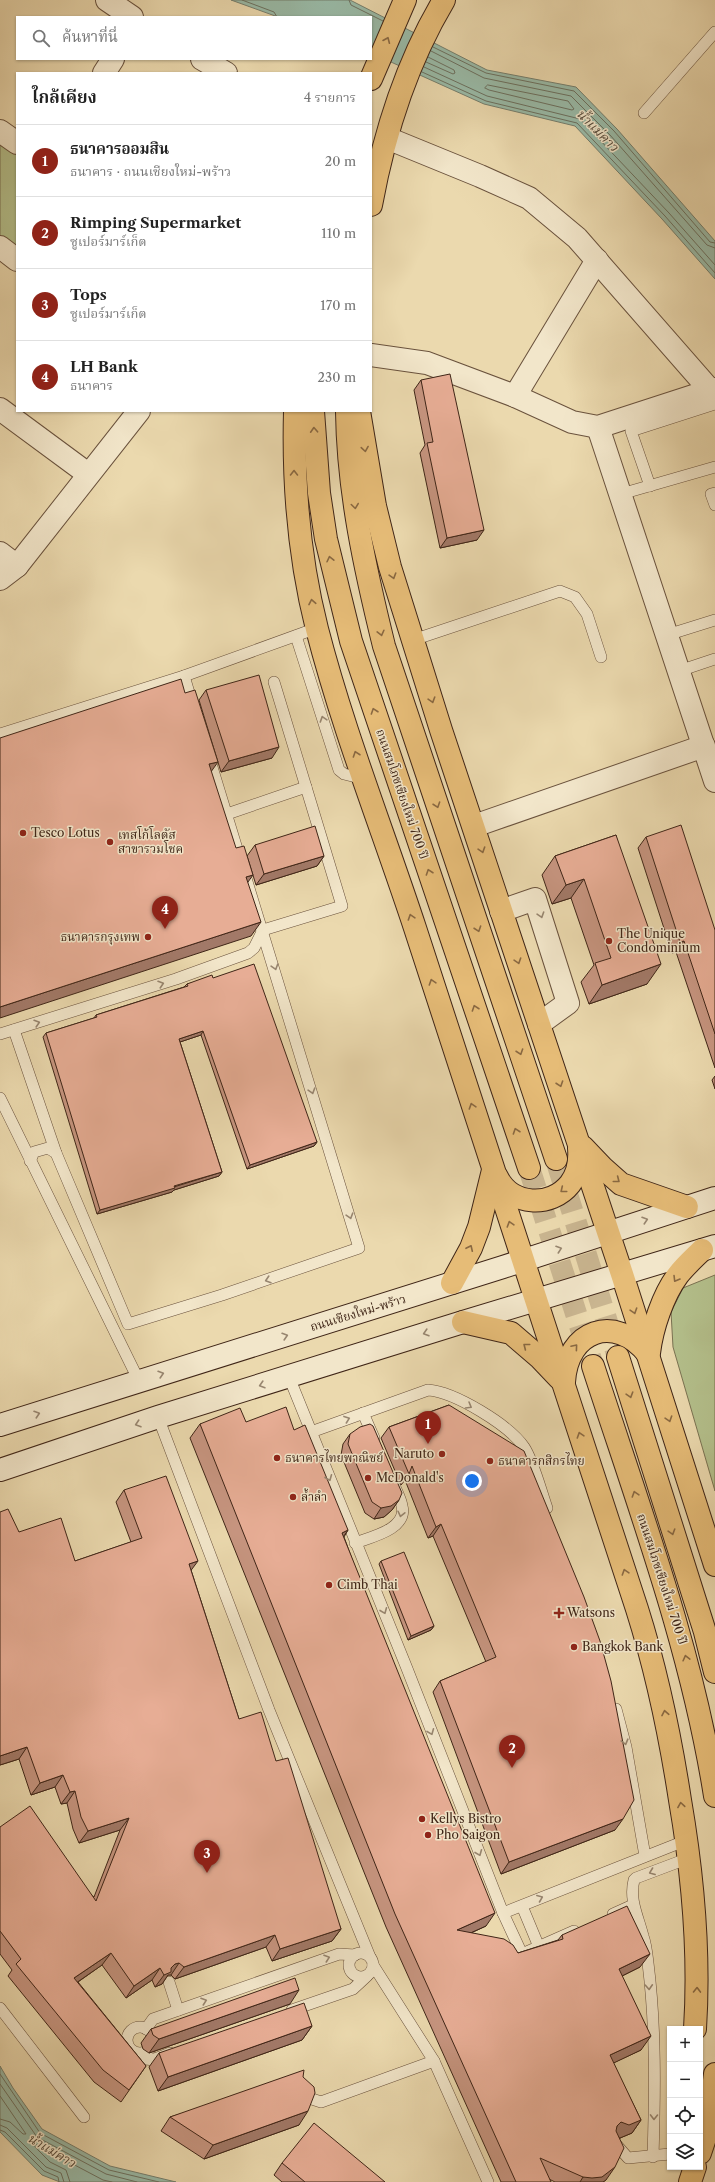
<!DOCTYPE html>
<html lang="th">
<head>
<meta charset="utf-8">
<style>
  body { margin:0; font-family:"Libre Caslon Text","Noto Serif Thai",serif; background:#f6f6f6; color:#222 }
  .controls { position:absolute; right:12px; bottom:12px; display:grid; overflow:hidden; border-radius:0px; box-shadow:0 1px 3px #0004 }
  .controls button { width:36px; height:36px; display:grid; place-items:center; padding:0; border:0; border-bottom:1px solid #e0e0e0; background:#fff; color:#222; font:20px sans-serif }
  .you { position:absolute; left:472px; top:1481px; width:14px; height:14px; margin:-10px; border:3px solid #fff; border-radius:50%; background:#1a73e8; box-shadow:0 0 0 6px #1a73e833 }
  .badge { display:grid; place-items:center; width:26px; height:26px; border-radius:50%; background:#8f2418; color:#fff; font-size:13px; font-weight:700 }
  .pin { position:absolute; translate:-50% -33px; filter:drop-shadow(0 1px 2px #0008) }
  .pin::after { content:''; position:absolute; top:21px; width:14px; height:12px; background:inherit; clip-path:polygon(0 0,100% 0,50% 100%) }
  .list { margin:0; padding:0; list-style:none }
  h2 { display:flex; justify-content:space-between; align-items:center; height:52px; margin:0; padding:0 16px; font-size:17px }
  h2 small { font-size:13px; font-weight:400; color:#767676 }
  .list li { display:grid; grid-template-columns:26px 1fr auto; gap:12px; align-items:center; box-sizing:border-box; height:72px; padding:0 16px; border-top:1px solid #e0e0e0 }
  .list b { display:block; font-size:15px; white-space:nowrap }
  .list p { margin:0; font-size:13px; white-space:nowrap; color:#767676 }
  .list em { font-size:13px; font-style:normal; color:#767676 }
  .icon { flex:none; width:22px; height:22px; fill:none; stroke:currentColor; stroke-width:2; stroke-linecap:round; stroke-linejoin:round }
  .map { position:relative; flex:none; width:715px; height:2182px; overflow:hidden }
  .search { position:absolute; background:#fff; box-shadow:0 1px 3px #0004; left:16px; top:16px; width:356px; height:44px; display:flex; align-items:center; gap:10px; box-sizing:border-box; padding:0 14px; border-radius:0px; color:#767676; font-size:15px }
  .panel { position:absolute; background:#fff; box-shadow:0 1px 3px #0004; left:16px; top:72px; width:356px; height:340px; border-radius:0px }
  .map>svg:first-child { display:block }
  .green { fill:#b4c08c; stroke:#7a7252 }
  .water { fill:#99baa7; stroke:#757e6d }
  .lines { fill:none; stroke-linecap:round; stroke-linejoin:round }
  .shore { stroke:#6c705f; stroke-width:1 }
  .primary-tunnel { stroke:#c9b590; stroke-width:22; stroke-dasharray:22 11; stroke-linecap:butt }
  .lane-casing { stroke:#6a523d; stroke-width:12 }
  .street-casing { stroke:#6a523d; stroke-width:24 }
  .secondary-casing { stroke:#3f2517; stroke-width:24 }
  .primary-casing { stroke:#3f2517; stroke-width:24 }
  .lane { stroke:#f2e6ca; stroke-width:11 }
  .street { stroke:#f2e6ca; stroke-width:22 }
  .secondary { stroke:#f2e6ca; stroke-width:22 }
  .primary { stroke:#e6bc77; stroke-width:22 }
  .wall { fill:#c79580; stroke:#3f2517 }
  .shaded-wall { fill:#a27968; stroke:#3f2517 }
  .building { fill:#e7ad95; stroke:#3f2517 }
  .oneway { stroke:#8a6942 }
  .oneway2 { stroke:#988670 }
  .poi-dot { fill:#8f2418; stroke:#f2e6ca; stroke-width:1.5 }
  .labels { text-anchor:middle; stroke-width:3; stroke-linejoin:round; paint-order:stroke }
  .street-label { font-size:12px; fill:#3f2517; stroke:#f2e6ca }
  .poi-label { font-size:12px; fill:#3f2517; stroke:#f2e6ca; text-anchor:start }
  .water-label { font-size:13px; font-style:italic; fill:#564a3b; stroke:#f2e6ca }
</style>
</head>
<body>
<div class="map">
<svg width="715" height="2182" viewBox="0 0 715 2182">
  <rect width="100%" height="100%" fill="#ebd9ae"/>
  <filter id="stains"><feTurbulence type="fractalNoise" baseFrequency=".005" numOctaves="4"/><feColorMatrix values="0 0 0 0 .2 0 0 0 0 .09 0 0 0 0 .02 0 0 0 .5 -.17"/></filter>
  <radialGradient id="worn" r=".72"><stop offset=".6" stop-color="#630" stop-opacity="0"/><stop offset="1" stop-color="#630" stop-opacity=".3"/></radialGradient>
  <g class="green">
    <polygon points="0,140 17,153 17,249 0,236"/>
    <polygon points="715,1275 715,1491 673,1347 671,1312 683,1288"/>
  </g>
  <g class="water">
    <polygon points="231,0 350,0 487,70 576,87 617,129 715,241 715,279 662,219 575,126 484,104 371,53 371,17 278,17"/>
    <polygon points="0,2066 13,2088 42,2129 110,2166 176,2182 60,2182 42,2175 0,2132"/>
  </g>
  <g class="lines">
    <g class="shore">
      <polyline points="242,0 274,12 277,17"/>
      <polyline points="349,0 351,5 383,21"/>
      <polyline points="433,47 486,73 574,91 614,131 710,242 715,243"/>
      <polyline points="431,51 484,78 571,96 610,135 707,245 715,248"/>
      <polyline points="426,62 453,74 455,73 454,70 428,57"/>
      <polyline points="424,67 487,96 580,119 669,213 715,265"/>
      <polyline points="422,72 486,101 577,123 665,216 715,273"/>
      <polygon points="488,85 568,101 574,109 572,110 489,90 485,88"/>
      <polyline points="0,2074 40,2133 109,2170 159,2182"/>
      <polyline points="0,2084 37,2137 106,2174 137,2182"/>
      <polyline points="0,2096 26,2134 23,2134 10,2122 0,2119"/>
      <polyline points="0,2125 7,2128 46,2167 61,2173 64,2182"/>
      <polyline points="0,2130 5,2132 44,2171 58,2177 59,2182"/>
      <polyline points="70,2182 66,2170 50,2162 35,2147 35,2144 103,2180 112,2182"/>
    </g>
    <g class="primary-tunnel">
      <polyline points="556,1159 618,1357"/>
      <polyline points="529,1168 593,1366"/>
    </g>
    <defs>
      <g id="lane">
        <polyline points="644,113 715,32"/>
        <polyline points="650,486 631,431 715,404"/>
        <polyline points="715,493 711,494 715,505"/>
        <polyline points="621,494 715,467"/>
        <polyline points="667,635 715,620"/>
        <polyline points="296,636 339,770 344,774 364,779"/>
        <polyline points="413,640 560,591 575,597 587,614 601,657"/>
        <polyline points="679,671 715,659"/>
        <polyline points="184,676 193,706"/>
        <polyline points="274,682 306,787"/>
        <polyline points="0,734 184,676 317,628"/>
        <polyline points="227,814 306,787 342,906 263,930"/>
        <polyline points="14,1030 56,1153"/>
        <polyline points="0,1034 176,979 248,953 254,948 263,930"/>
        <polyline points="0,1098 139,1381"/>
        <polyline points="30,1161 34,1152 48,1148 56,1153 128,1324 222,1295 359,1248 208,754"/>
        <polyline points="289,1377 406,1666 503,1913 522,1954 574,1931"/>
        <polyline points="363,1413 374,1438"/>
        <polyline points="158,1417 269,1710 370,1957"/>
        <path d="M311,1432L428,1390C455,1392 509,1425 524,1447C533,1460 541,1491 547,1508"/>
        <path d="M355,1543C371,1537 408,1529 402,1506C401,1499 397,1492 394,1485"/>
        <polyline points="616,1709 626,1747 645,1856"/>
        <polyline points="522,1906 539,1947"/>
        <polyline points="503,1913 687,1840"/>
        <polyline points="613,1914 633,1905"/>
        <circle cx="361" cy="1965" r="12"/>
        <polyline points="373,1965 434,2061 488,2182"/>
        <polyline points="169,1982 178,2010"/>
        <polyline points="0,2008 84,2117"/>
        <polyline points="292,2010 353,1989 367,1976"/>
        <circle cx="140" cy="2040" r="13"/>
        <polyline points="146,2029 153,2019 339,1954 355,1955"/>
        <path d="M139,2054C147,2065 159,2057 170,2053"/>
        <polyline points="302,2090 312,2099 321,2102 434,2061"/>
        <polyline points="614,2142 628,2158 670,2154"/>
        <path d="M653,2157C655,2093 656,2027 648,1963C647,1954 646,1944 643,1936C638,1916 629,1900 634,1880L636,1878L689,1858"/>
      </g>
      <g id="street">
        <polyline points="107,0 132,17"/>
        <polyline points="202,59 226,73"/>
        <polyline points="104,73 113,59"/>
        <polyline points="0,131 17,143"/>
        <polyline points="387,138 480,176 529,198 577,238 710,390"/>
        <polyline points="0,247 17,260"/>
        <polyline points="371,355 427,363 515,396 572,422 598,427 715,389"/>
        <polyline points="515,396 597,260"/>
        <polyline points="0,409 88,474"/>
        <polyline points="598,427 715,781"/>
        <polyline points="0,553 17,566"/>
        <polyline points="0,579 17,566 139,411"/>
        <polyline points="474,826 704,746"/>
        <polyline points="501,911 535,899 568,1003 539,1024"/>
      </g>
      <g id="secondary">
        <polyline points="0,1425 503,1267 715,1198"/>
        <polyline points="0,1470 158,1417 463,1322 715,1246"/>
      </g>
      <g id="primary">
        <polyline points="371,79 405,0"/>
        <path d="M371,205C384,134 407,62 444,0"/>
        <path d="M295,411C293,484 299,558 317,629C343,730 382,828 415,928C488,1155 563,1382 637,1609C657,1672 670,1735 680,1800C693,1876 700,1952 695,2029"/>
        <polyline points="313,411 319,493 326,539 351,641 529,1168"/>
        <polyline points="359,411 375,506 390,567 441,730 622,1274 715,1565"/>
        <path d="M347,412C348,491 365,569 384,646L556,1159"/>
        <polyline points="583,1147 603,1168 621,1184 687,1207"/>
        <path d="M497,1177C511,1206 551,1208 570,1184C578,1174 580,1160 579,1148"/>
        <polyline points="452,1283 471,1248 479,1227 493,1170"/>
        <polyline points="463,1322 511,1333 540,1358 559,1378"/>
        <path d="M649,1353C652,1328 663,1295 678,1275C685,1266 694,1258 702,1250"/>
        <polyline points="618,1357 705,1632 715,1672"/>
        <path d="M593,1366C639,1508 692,1649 715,1796"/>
        <path d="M564,1382C567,1330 615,1313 648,1354"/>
        <polyline points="700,2153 706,2135 715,2074"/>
        <polyline points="690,2182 695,2167"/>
      </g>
    </defs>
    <use href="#lane" class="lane-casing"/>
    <use href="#street" class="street-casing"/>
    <use href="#secondary" class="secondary-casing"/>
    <use href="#primary" class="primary-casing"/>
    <use href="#lane" class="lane"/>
    <use href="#street" class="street"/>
    <use href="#secondary" class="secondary"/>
    <use href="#primary" class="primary"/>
  </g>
  <g class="wall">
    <polygon points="421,380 477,540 440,548 420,453 425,445 414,390"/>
    <polygon points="206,690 272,758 221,772 199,700"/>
    <polygon points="616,835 647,984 589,1004 581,982 594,965 571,898 552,904 542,875 555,856"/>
    <polygon points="646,837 715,930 715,1068 676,952 672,953 638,848"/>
    <polygon points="255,845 324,856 317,866 256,885 247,856"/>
    <polygon points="213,978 317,1142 314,1146 247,1169 201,1035 180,1042 222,1172 219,1176 174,1190 172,1192 97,1214 43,1037 46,1033 94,1018 96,1015 184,987 187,984"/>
    <polygon points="715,1076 715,1089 712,1080"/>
    <polygon points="449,1405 615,1830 501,1874 433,1692 440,1681 486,1662 433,1536 428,1538 405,1480 401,1485 381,1438 389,1427"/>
    <polygon points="246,1422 348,1530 344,1537 486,1926 471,1933 518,1953 558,1940 562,1935 640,1967 622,1976 641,2050 613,2063 641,2120 632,2133 620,2138 606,2180 603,2182 555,2182 549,2179 551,2182 501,2182 386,1927 190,1438 200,1424"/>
    <polygon points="350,1434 399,1500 392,1510 384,1517 374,1519 365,1513 341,1455 343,1444"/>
    <polygon points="124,1490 191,1570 239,1719 276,1761 341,1929 332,1941 272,1961 266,1947 175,1979 171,1975 168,1975 162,1984 155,1987 152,1980 126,1998 102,1965 78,1982 146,2066 121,2102 94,2082 8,1976 12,1970 0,1954 0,1827 94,1897 120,1830 79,1843 73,1829 67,1803 61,1804 55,1787 31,1795 19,1759 0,1765 0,1512 19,1532 75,1561 131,1542 116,1502"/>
    <polygon points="381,1561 434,1626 431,1630 408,1640 379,1564"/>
    <polygon points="290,2004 149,2053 143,2049 141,2043 151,2029"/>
    <polygon points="312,2026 302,2040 158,2091 149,2067 159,2053"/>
    <polygon points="303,2077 299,2125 204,2159 161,2131 170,2117"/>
    <polygon points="282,2163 385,2182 282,2182 274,2175"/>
  </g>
  <g class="shaded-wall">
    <polygon points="484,530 477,540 440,548 447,538"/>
    <polygon points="279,747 272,758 221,772 229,761"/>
    <polygon points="218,762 208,776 209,764"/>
    <polygon points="324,856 317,866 256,885 264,874"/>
    <polygon points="253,875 243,889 246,877"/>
    <polygon points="584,879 571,898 552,904 566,885"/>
    <polygon points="261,922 251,936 0,1018 0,1007"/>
    <polygon points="684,941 676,952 672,953 680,942"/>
    <polygon points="661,964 647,984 589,1004 602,985"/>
    <polygon points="203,1031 201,1035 177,1043 179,1039"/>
    <polygon points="317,1142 314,1146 247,1169 250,1165"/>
    <polygon points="222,1172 219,1176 174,1190 172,1192 97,1214 100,1210"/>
    <polygon points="399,1500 392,1510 384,1517 374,1519 381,1508"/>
    <polygon points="441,1524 433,1536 428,1538 436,1527"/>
    <polygon points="348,1530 339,1543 342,1533"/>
    <polygon points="198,1561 189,1573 189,1564"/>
    <polygon points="434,1626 431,1630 408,1640 411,1636"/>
    <polygon points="27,1747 19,1759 0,1765 0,1756"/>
    <polygon points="63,1775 55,1787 31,1795 40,1783"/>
    <polygon points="75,1791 67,1803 61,1804 70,1792"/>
    <polygon points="129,1818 120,1830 79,1843 88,1831"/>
    <polygon points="623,1819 615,1830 501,1874 509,1862"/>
    <polygon points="495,1913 486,1926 448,1943 457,1930"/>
    <polygon points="341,1929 332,1941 272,1961 280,1949"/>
    <polygon points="275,1935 266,1947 175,1979 184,1967"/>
    <polygon points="111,1953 102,1965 66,1990 74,1978"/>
    <polygon points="650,1954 640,1967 610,1982 619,1969"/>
    <polygon points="179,1963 171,1975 168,1975 162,1984 155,1987 164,1975 175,1964"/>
    <polygon points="160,1968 152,1980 126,1998 134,1986"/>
    <polygon points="299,1990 290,2004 149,2053 159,2039"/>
    <polygon points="312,2026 302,2040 158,2091 168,2077"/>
    <polygon points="651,2036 641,2050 601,2069 610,2055"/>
    <polygon points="308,2111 299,2125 204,2159 213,2145"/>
    <polygon points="641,2120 632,2133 620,2138 612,2135 617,2126 621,2122"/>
    <polygon points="615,2167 606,2180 603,2182 580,2182 583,2177"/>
  </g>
  <g class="building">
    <polygon points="450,374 484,530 447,538 427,443 433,442 421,380"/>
    <polygon points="259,675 279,747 229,761 206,690"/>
    <polygon points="181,679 185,693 195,690 218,762 209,764 236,848 244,846 253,875 246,877 261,922 0,1007 0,738"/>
    <polygon points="681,825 715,930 715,1034 684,941 680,942 646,837"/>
    <polygon points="315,826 324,856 264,874 255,845"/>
    <polygon points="616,835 661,964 602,985 595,963 611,958 584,879 566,885 555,856"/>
    <polygon points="254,964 317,1142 250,1165 203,1031 179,1039 222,1172 174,1186 175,1188 100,1210 46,1033 97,1017 96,1015 188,986 187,984 212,975 213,978"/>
    <polygon points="449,1405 524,1451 584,1597 600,1641 611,1681 634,1800 623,1819 509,1862 440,1681 496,1657 441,1524 436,1527 412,1466 409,1474 389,1427"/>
    <polygon points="286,1407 294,1430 305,1425 348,1530 342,1533 495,1913 457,1930 504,1939 513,1945 518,1953 563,1939 562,1935 627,1906 650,1954 619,1969 651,2036 610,2055 641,2120 629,2125 621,2122 617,2126 616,2131 624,2148 615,2167 602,2177 592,2178 583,2177 540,2158 551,2182 516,2182 395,1914 200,1424 240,1408 246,1422"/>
    <polygon points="370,1424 373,1426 402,1493 399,1500 391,1506 381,1508 372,1502 348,1444 350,1434 360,1427"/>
    <polygon points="166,1476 198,1561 189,1564 239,1719 261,1712 276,1761 288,1758 341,1929 280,1949 275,1935 184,1967 179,1963 175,1964 171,1968 171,1972 164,1975 160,1968 134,1986 111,1953 74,1978 146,2066 129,2090 103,2070 16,1964 21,1959 0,1931 0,1827 30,1806 96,1901 129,1818 88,1831 81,1817 75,1791 70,1792 63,1775 40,1783 27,1747 0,1756 0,1512 8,1509 19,1532 61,1518 75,1561 142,1538 124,1490"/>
    <polygon points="404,1552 434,1626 411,1636 381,1561"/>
    <polygon points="295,1978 299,1990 159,2039 153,2035 151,2029"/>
    <polygon points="304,2003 312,2026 168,2077 159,2053"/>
    <polygon points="304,2070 303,2077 314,2087 315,2093 308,2111 213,2145 170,2117"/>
    <polygon points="314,2123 385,2182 305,2182 282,2163"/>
  </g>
  <defs><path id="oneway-chevron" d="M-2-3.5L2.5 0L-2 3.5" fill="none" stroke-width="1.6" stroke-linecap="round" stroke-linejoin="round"/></defs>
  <g class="oneway">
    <use href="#oneway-chevron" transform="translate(387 40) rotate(-67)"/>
    <use href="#oneway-chevron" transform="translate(314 430) rotate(-93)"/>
    <use href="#oneway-chevron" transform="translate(365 449) rotate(81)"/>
    <use href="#oneway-chevron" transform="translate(294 473) rotate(-90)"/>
    <use href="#oneway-chevron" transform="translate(355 506) rotate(82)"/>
    <use href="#oneway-chevron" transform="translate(330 559) rotate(-103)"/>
    <use href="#oneway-chevron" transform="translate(393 576) rotate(73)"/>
    <use href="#oneway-chevron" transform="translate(312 602) rotate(-101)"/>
    <use href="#oneway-chevron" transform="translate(381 633) rotate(76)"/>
    <use href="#oneway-chevron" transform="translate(432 700) rotate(73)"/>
    <use href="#oneway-chevron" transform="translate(374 711) rotate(-109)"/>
    <use href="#oneway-chevron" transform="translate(356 754) rotate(-109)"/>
    <use href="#oneway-chevron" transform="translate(437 805) rotate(71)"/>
    <use href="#oneway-chevron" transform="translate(482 850) rotate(72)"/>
    <use href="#oneway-chevron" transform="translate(429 872) rotate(-109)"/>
    <use href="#oneway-chevron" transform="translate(411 917) rotate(-108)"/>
    <use href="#oneway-chevron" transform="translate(478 929) rotate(71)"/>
    <use href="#oneway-chevron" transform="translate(518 961) rotate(72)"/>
    <use href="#oneway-chevron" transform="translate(432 982) rotate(-108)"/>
    <use href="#oneway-chevron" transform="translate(475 1008) rotate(-109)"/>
    <use href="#oneway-chevron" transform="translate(520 1052) rotate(71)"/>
    <use href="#oneway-chevron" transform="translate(560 1084) rotate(71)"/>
    <use href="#oneway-chevron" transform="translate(472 1106) rotate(-108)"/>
    <use href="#oneway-chevron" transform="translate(516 1131) rotate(-109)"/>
    <use href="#oneway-chevron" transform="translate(617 1180) rotate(38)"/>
    <use href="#oneway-chevron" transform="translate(563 1190) rotate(141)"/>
    <use href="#oneway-chevron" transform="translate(510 1224) rotate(-107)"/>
    <use href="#oneway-chevron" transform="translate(470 1248) rotate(-65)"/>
    <use href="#oneway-chevron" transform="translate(676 1279) rotate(121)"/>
    <use href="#oneway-chevron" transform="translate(634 1311) rotate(72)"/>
    <use href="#oneway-chevron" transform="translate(526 1346) rotate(-142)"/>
    <use href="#oneway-chevron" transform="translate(575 1347) rotate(-50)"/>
    <use href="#oneway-chevron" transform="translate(630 1395) rotate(73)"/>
    <use href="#oneway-chevron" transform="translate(669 1419) rotate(72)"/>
    <use href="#oneway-chevron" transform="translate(580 1435) rotate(-108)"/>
    <use href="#oneway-chevron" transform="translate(635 1494) rotate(-108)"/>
    <use href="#oneway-chevron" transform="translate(672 1532) rotate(73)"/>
    <use href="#oneway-chevron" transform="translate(625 1572) rotate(-108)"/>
    <use href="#oneway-chevron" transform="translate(686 1658) rotate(-104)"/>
    <use href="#oneway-chevron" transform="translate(665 1713) rotate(-101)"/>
    <use href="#oneway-chevron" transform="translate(681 1805) rotate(-99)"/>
    <use href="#oneway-chevron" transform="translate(697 1990) rotate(-89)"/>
  </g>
  <g class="oneway2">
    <use href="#oneway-chevron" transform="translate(323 719) rotate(-108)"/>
    <use href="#oneway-chevron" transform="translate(541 915) rotate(72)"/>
    <use href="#oneway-chevron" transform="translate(275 967) rotate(73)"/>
    <use href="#oneway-chevron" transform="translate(161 984) rotate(-18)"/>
    <use href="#oneway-chevron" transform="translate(37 1023) rotate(-17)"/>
    <use href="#oneway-chevron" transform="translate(312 1091) rotate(73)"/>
    <use href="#oneway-chevron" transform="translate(350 1216) rotate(73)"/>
    <use href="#oneway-chevron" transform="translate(645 1220) rotate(-18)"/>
    <use href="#oneway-chevron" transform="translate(559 1249) rotate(-19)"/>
    <use href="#oneway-chevron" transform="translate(268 1280) rotate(162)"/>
    <use href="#oneway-chevron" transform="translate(426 1333) rotate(163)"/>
    <use href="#oneway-chevron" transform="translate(285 1336) rotate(-17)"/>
    <use href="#oneway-chevron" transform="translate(161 1374) rotate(-17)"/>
    <use href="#oneway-chevron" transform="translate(262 1385) rotate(163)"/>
    <use href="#oneway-chevron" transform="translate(469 1406) rotate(30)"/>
    <use href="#oneway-chevron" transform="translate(37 1414) rotate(-18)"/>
    <use href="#oneway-chevron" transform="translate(347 1419) rotate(-20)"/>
    <use href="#oneway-chevron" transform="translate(138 1424) rotate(162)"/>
    <use href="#oneway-chevron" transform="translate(329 1478) rotate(68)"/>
    <use href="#oneway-chevron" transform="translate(401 1514) rotate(103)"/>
    <use href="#oneway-chevron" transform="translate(384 1611) rotate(68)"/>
    <use href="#oneway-chevron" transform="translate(431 1732) rotate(68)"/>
    <use href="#oneway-chevron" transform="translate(625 1742) rotate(75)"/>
    <use href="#oneway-chevron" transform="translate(479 1853) rotate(68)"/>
    <use href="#oneway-chevron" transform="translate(652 1872) rotate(159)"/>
    <use href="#oneway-chevron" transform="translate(540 1898) rotate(-22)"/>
    <use href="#oneway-chevron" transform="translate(327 1958) rotate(-19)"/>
    <use href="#oneway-chevron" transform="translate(649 1987) rotate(87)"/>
    <use href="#oneway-chevron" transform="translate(204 2001) rotate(-19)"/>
    <use href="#oneway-chevron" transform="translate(654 2117) rotate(91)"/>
  </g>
  <g class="poi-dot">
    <circle cx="23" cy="833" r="4"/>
    <circle cx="110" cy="842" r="4"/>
    <circle cx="148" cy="937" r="4"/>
    <circle cx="609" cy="941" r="4"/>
    <circle cx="442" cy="1454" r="4"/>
    <circle cx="277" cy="1458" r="4"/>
    <circle cx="490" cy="1461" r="4"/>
    <circle cx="368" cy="1478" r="4"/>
    <circle cx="293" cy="1497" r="4"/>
    <circle cx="329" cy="1585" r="4"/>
    <path d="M557 1607h4v4h4v4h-4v4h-4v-4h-4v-4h4z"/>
    <circle cx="574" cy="1647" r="4"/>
    <circle cx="422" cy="1819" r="4"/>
    <circle cx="428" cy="1835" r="4"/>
  </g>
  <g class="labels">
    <g class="street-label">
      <text transform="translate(402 794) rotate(71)" y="4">ถนนสมโภชเชียงใหม่ 700 ปี</text>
      <text transform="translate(358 1313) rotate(-17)" y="4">ถนนเชียงใหม่-พร้าว</text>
      <text transform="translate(662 1579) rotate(72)" y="4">ถนนสมโภชเชียงใหม่ 700 ปี</text>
    </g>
    <g class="poi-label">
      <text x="31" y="837">Tesco Lotus</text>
      <text x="118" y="839">เทสโก้โลตัส<tspan x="118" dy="14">สาขารวมโชค</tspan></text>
      <text x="617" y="938">The Unique<tspan x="617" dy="14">Condominium</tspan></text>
      <text x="140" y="941" text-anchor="end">ธนาคารกรุงเทพ</text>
      <text x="434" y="1458" text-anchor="end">Naruto</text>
      <text x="285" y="1462">ธนาคารไทยพาณิชย์</text>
      <text x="498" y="1465">ธนาคารกสิกรไทย</text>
      <text x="376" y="1482">McDonald's</text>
      <text x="301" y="1501">ล้ำลำ</text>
      <text x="337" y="1589">Cimb Thai</text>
      <text x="567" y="1617">Watsons</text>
      <text x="582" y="1651">Bangkok Bank</text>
      <text x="430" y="1823">Kellys Bistro</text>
      <text x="436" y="1839">Pho Saigon</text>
    </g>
    <g class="water-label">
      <text transform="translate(598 130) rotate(45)" y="5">น้ำแม่คาว</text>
      <text transform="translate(52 2150) rotate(31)" y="5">น้ำแม่คาว</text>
    </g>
  </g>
  <rect width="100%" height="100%" filter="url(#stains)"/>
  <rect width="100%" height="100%" fill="url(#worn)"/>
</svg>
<div class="controls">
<button>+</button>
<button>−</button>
<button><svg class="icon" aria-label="locate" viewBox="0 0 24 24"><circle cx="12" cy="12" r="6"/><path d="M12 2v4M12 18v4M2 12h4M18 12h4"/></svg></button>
<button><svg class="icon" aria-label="layers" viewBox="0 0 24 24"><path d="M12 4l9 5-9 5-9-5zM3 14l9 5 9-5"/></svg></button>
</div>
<div class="you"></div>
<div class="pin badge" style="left:428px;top:1444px">1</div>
<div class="pin badge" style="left:512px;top:1768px">2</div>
<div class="pin badge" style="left:207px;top:1873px">3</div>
<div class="pin badge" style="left:165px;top:929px">4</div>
<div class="search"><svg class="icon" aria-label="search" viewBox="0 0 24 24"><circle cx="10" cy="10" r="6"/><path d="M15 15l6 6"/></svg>ค้นหาที่นี่</div>
<section class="panel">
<h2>ใกล้เคียง<small>4 รายการ</small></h2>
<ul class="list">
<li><span class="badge">1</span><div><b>ธนาคารออมสิน</b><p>ธนาคาร · ถนนเชียงใหม่-พร้าว</p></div><em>20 m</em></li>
<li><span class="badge">2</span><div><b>Rimping Supermarket</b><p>ซูเปอร์มาร์เก็ต</p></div><em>110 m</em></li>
<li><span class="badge">3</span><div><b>Tops</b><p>ซูเปอร์มาร์เก็ต</p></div><em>170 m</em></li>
<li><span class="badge">4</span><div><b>LH Bank</b><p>ธนาคาร</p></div><em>230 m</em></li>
</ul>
</section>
</div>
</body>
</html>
